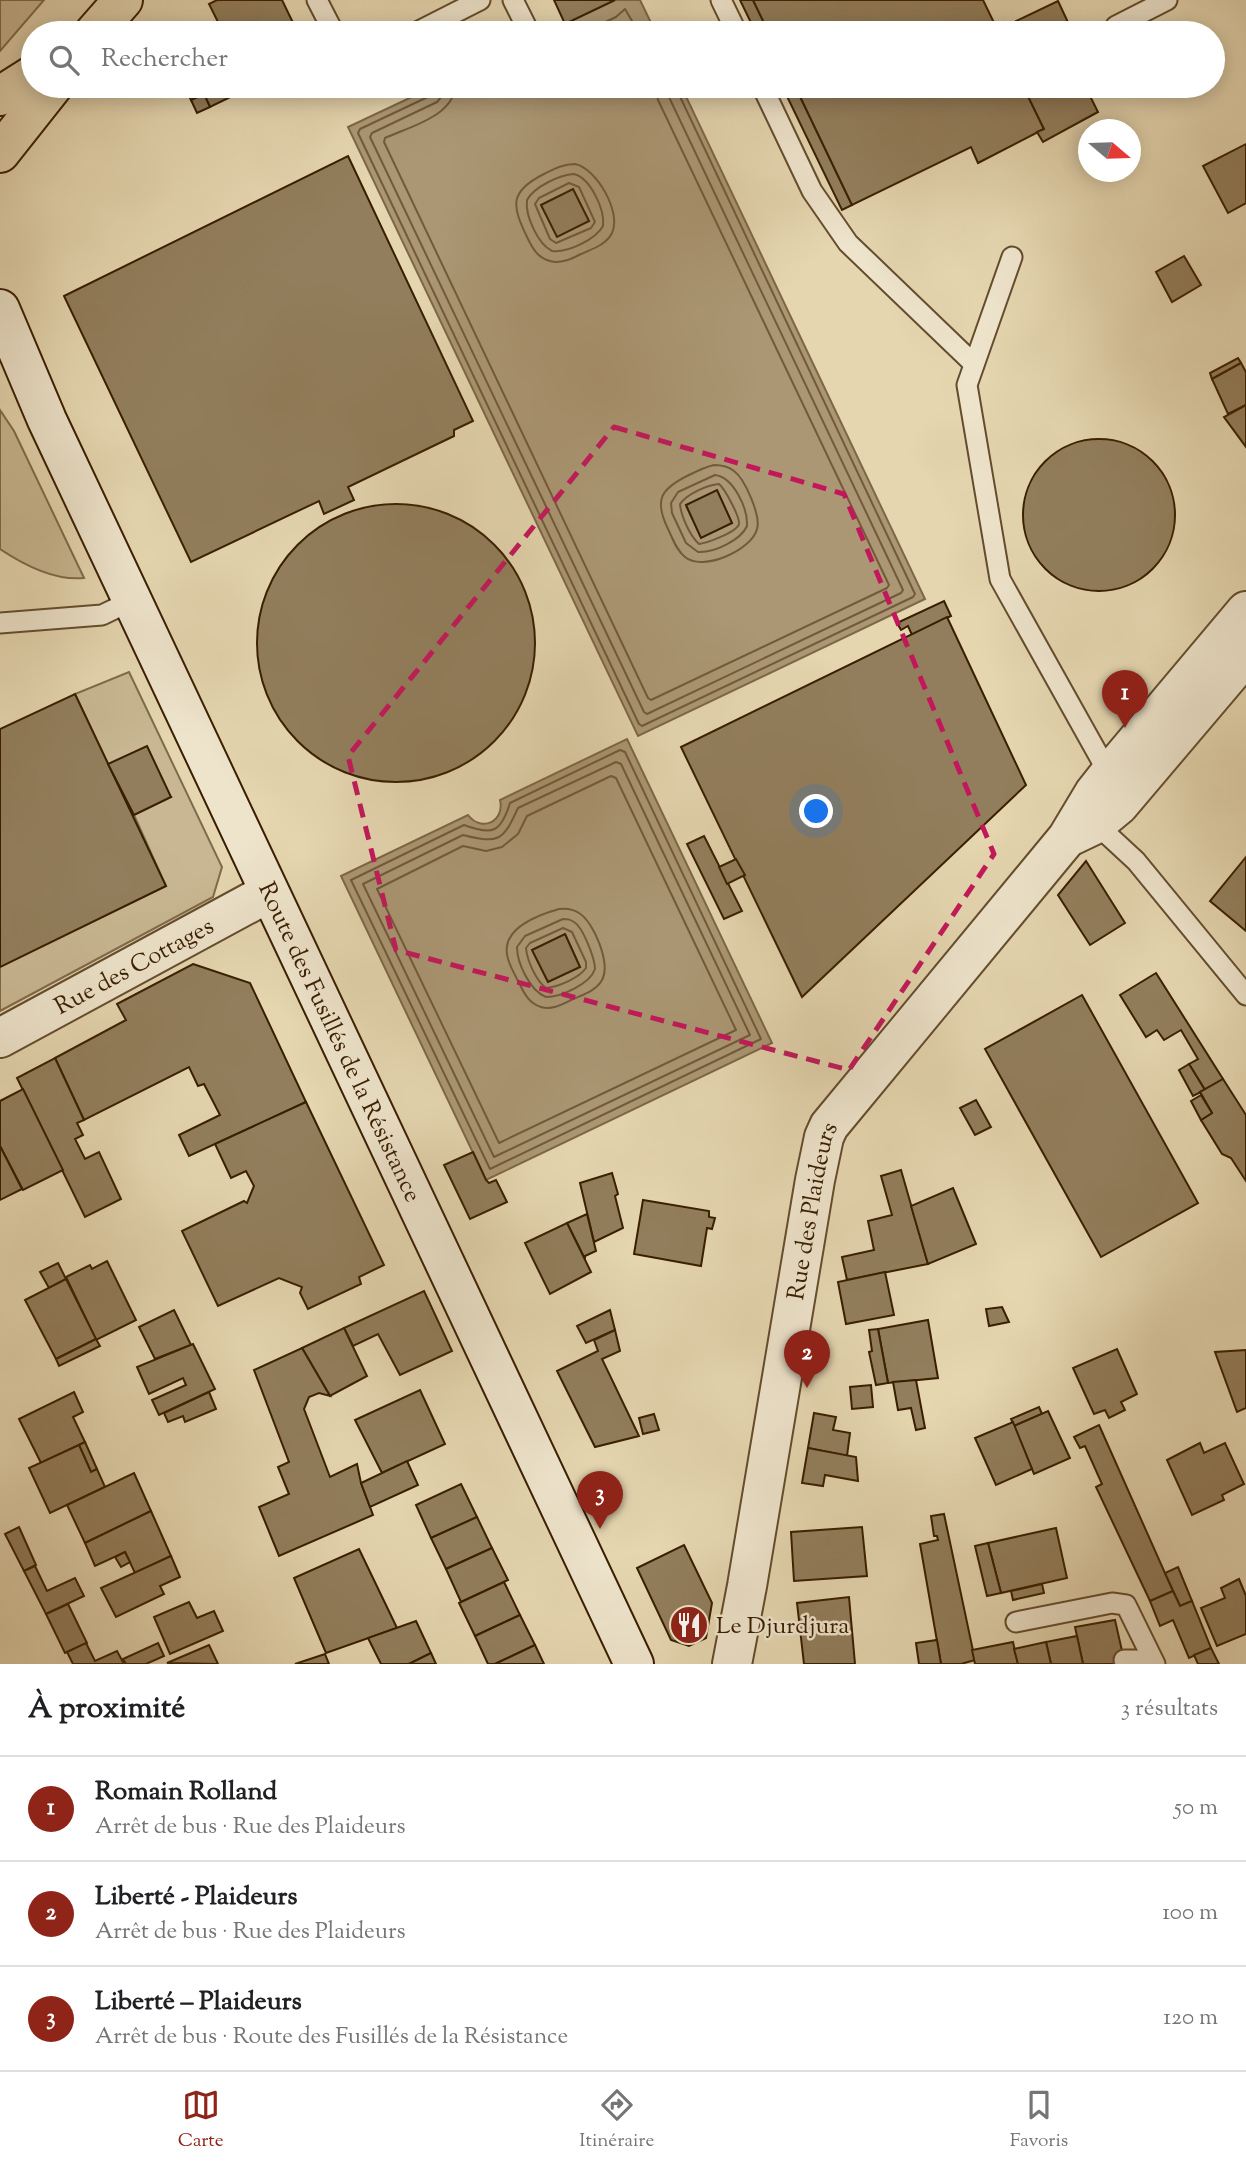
<!DOCTYPE html>
<html lang="fr">
<head>
<meta charset="utf-8">
<style>
  body { margin:0; font-family:"Sorts Mill Goudy",serif; background:#f6f6f6; color:#202124 }
  .compass { position:absolute; left:1078px; top:119px; width:63px; height:63px; border-radius:50%; background:#fff; box-shadow:0 4px 18px #0003; rotate:109deg }
  .you { position:absolute; left:817px; top:812px; width:24px; height:24px; margin:-18px; border:5px solid #fff; border-radius:50%; background:#1a73e8; box-shadow:0 0 0 10px #1a73e833 }
  .badge { display:grid; place-items:center; width:46px; height:46px; border-radius:50%; background:#8f2418; color:#fff; font-size:23px; font-weight:700 }
  .pin { position:absolute; translate:-50% -58px; filter:drop-shadow(0 2px 4px #0008) }
  .pin::after { content:''; position:absolute; top:37px; width:24px; height:21px; background:inherit; clip-path:polygon(0 0,100% 0,50% 100%) }
  .list { margin:0; padding:0; list-style:none }
  h2 { display:flex; justify-content:space-between; align-items:center; height:91px; margin:0; padding:0 28px; font-size:30px }
  h2 small { font-size:23px; font-weight:400; color:#757577 }
  .list li { display:grid; grid-template-columns:46px 1fr auto; gap:21px; align-items:center; box-sizing:border-box; height:105px; padding:0 28px; border-top:2px solid #e0e0e0 }
  .list b { display:block; font-size:26px; white-space:nowrap }
  .list p { margin:0; font-size:23px; white-space:nowrap; color:#757577 }
  .list em { font-size:23px; font-style:normal; color:#757577 }
  .icon { flex:none; width:38px; height:38px; fill:none; stroke:currentColor; stroke-width:2; stroke-linecap:round; stroke-linejoin:round }
  .map { position:relative; flex:none; width:1246px; height:1664px; overflow:hidden }
  .search { position:absolute; background:#fff; box-shadow:0 4px 18px #0003; left:21px; right:21px; top:21px; height:77px; display:flex; align-items:center; gap:18px; box-sizing:border-box; padding:0 24px; border-radius:38px; color:#757577; font-size:26px }
  .sheet { height:406px; background:#fff }
  nav { display:flex; justify-content:space-around; align-items:center; box-sizing:border-box; height:98px; border-top:2px solid #e0e0e0; background:#fff; font-size:19px; color:#757577 }
  nav a { display:grid; justify-items:center; gap:4px }
  nav .on { color:#8f2418 }
  .map>svg:first-child { display:block }
  .green { fill:#c8b792; stroke:#806a4a; stroke-width:2 }
  .water { fill:#ab9774; stroke:#7d6746; stroke-width:2; fill-rule:evenodd }
  .lines { fill:none; stroke-linecap:round; stroke-linejoin:round }
  .shore { stroke:#725a3a; stroke-width:2 }
  .building { fill:#927e5c; stroke:#391e01; stroke-width:2 }
  .service-casing { stroke:#644c2d; stroke-width:23 }
  .minor-casing { stroke:#644c2d; stroke-width:42 }
  .secondary-casing { stroke:#391e01; stroke-width:42 }
  .primary-casing { stroke:#391e01; stroke-width:42 }
  .service { stroke:#eee4cc; stroke-width:19 }
  .minor { stroke:#eee4cc; stroke-width:38 }
  .secondary { stroke:#eee4cc; stroke-width:38 }
  .primary { stroke:#e5d6b0; stroke-width:38 }
  .marked { fill:none; stroke:#c2185b; stroke-width:5; stroke-dasharray:14 9; stroke-linejoin:round }
  .labels { text-anchor:middle; stroke-width:5; stroke-linejoin:round; paint-order:stroke }
  .street-label { font-size:24px; fill:#391e01; stroke:#eee4cc }
  .poi-label { font-size:24px; fill:#391e01; stroke:#eee4cc; text-anchor:start }
</style>
</head>
<body>
<div class="map">
<svg width="1246" height="1664" viewBox="0 0 1246 1664">
  <rect width="100%" height="100%" fill="#e5d6b0"/>
  <filter id="stains"><feTurbulence type="fractalNoise" baseFrequency=".00286" numOctaves="4"/><feColorMatrix values="0 0 0 0 .2 0 0 0 0 .09 0 0 0 0 .02 0 0 0 .5 -.17"/></filter>
  <radialGradient id="worn" r=".72"><stop offset=".6" stop-color="#630" stop-opacity="0"/><stop offset="1" stop-color="#630" stop-opacity=".3"/></radialGradient>
  <g class="green">
    <polygon points="0,0 44,0 0,51"/>
    <path d="M0,410L14,431L84,578C55,581 24,565 0,549Z"/>
    <polygon points="129,672 222,867 213,897 0,1011 0,967 166,886 134,815 171,797 108,764 75,694"/>
  </g>
  <g class="water">
    <polygon points="615,0 640,0 656,33 545,33"/>
    <path d="M435,86H681L925,599L638,736L348,127ZM573,189L589,221L557,236L541,205ZM717,491L732,523L701,537L686,506Z"/>
    <path d="M627,739L772,1043L486,1180L341,876L468,815C482,833 505,821 500,800ZM565,934L580,967L548,982L532,950Z"/>
  </g>
  <g class="lines">
    <g class="shore">
      <polyline points="582,33 616,17 625,9 639,33"/>
      <polyline points="435,86 432,95 360,129 358,133 639,724 642,726 913,597 915,594 675,86"/>
      <polyline points="444,86 442,96 437,102 372,133 370,137 644,712 647,714 901,593 903,590 668,95 666,86"/>
      <path d="M455,86C454,116 409,127 385,138L384,142L648,698L651,700L887,588L889,585L658,100L656,86"/>
      <path d="M575,164C596,168 622,212 612,233C606,245 592,249 581,254C571,259 561,264 550,261C538,258 533,249 528,239C512,206 508,192 544,174C554,169 563,164 575,164Z"/>
      <path d="M574,174C590,178 605,209 603,226C596,239 568,253 552,251C538,244 525,216 527,200C534,187 559,175 574,174Z"/>
      <polygon points="569,183 579,187 595,222 591,228 556,243 550,239 535,204 539,198"/>
      <path d="M714,465C721,465 728,466 734,471C745,479 761,516 757,529C752,550 703,572 685,557C676,550 673,539 668,529C654,500 660,489 689,475C697,471 705,467 714,465Z"/>
      <path d="M715,475C733,477 748,508 747,526C741,540 714,553 698,552L686,543L672,513L671,503L678,492Z"/>
      <path d="M719,484C725,489 740,517 739,524C737,532 707,543 699,544C690,536 681,516 680,504C687,494 707,485 719,484Z"/>
      <path d="M620,750L625,752L761,1039L490,1169L351,880L464,825C493,836 501,832 510,803Z"/>
      <path d="M616,762L621,764L750,1035L494,1157L363,884L463,835C499,844 503,841 518,808Z"/>
      <polygon points="611,776 616,778 736,1030 499,1143 377,889 463,846 486,851 502,847 518,834 527,816"/>
      <path d="M559,909C566,908 573,909 579,913C594,922 611,964 602,980C596,991 582,995 571,1000C561,1005 552,1010 541,1007C527,1003 523,990 517,979C513,971 508,963 507,954C503,928 538,915 559,909Z"/>
      <path d="M563,919C568,919 569,919 574,922C583,927 595,959 595,969C590,984 561,997 546,997C530,991 517,963 517,947L525,936Z"/>
      <path d="M563,928L572,932L586,962V968C579,978 558,987 546,988C536,981 527,960 526,948L530,943Z"/>
    </g>
  </g>
  <g class="building">
    <polygon points="217,0 282,0 298,33 210,33 221,28 209,4"/>
    <polygon points="554,0 615,0 565,24"/>
    <polygon points="740,0 753,0 769,33 756,33"/>
    <polygon points="753,0 983,0 999,33 769,33"/>
    <polygon points="1058,1 1073,33 1012,33 1019,29 1016,21"/>
    <polygon points="184,86 253,86 210,107 204,94 191,100"/>
    <polygon points="782,86 795,86 852,205 842,210"/>
    <polygon points="795,86 1023,86 1044,129 978,163 971,147 852,205"/>
    <polygon points="1023,86 1085,86 1098,112 1043,142 1037,132 1044,129"/>
    <polygon points="204,94 210,107 197,113 191,100"/>
    <polygon points="1246,144 1246,203 1228,213 1203,166"/>
    <polygon points="348,156 473,421 454,430 454,436 348,487 354,500 324,514 319,501 191,562 64,296"/>
    <polygon points="573,189 589,221 557,237 541,205"/>
    <polygon points="1184,256 1201,285 1172,302 1156,272"/>
    <polygon points="1238,358 1241,363 1212,379 1210,373"/>
    <polygon points="1241,363 1246,372 1246,405 1228,414 1212,379"/>
    <polygon points="1246,405 1246,447 1224,417"/>
    <circle cx="1099" cy="515" r="76"/>
    <polygon points="717,490 732,523 701,538 686,505"/>
    <circle cx="396" cy="643" r="139"/>
    <polygon points="944,601 951,616 912,635 908,626 901,630 897,623"/>
    <polygon points="947,617 1026,785 802,997 681,747"/>
    <polygon points="75,694 166,886 0,967 0,729"/>
    <polygon points="147,746 171,797 134,815 108,764"/>
    <polygon points="704,836 742,911 724,919 687,844"/>
    <polygon points="1246,857 1246,931 1210,901"/>
    <polygon points="736,859 745,875 727,884 719,867"/>
    <polygon points="1086,861 1125,923 1090,945 1058,895"/>
    <polygon points="565,934 580,967 548,982 532,950"/>
    <polygon points="193,964 250,983 306,1102 189,1156 179,1135 220,1115 204,1084 198,1086 189,1067 84,1120 55,1058 126,1020 117,1004"/>
    <polygon points="1156,973 1223,1079 1205,1090 1189,1064 1198,1059 1181,1030 1164,1040 1157,1030 1146,1037 1120,995"/>
    <polygon points="1082,995 1198,1203 1101,1257 985,1049"/>
    <polygon points="55,1058 84,1120 77,1123 83,1135 75,1139 85,1159 99,1152 121,1199 85,1217 17,1078"/>
    <polygon points="1189,1064 1205,1090 1193,1096 1179,1070"/>
    <polygon points="1223,1079 1246,1115 1246,1181 1231,1158 1222,1154 1201,1120 1212,1113 1200,1092"/>
    <polygon points="23,1089 63,1170 23,1190 0,1146 0,1101"/>
    <polygon points="1201,1095 1212,1113 1201,1120 1191,1101"/>
    <polygon points="976,1100 991,1127 975,1135 960,1108"/>
    <polygon points="306,1102 384,1265 359,1277 361,1284 308,1309 300,1293 302,1287 279,1278 218,1306 182,1231 244,1201 247,1203 254,1186 246,1171 231,1178 215,1144"/>
    <polygon points="0,1146 22,1189 0,1200"/>
    <polygon points="473,1152 486,1180 489,1183 496,1180 507,1202 470,1219 444,1165"/>
    <polygon points="901,1170 928,1264 847,1280 842,1257 874,1250 868,1221 892,1215 881,1176"/>
    <polygon points="612,1173 618,1194 615,1196 623,1228 594,1242 580,1183"/>
    <polygon points="953,1188 976,1244 928,1264 911,1206"/>
    <polygon points="643,1200 709,1211 709,1217 715,1218 712,1229 707,1228 701,1266 634,1254"/>
    <polygon points="587,1214 596,1251 585,1256 585,1259 567,1223"/>
    <polygon points="567,1223 591,1272 550,1294 525,1243"/>
    <polygon points="107,1261 136,1320 96,1340 66,1277 90,1265 92,1269"/>
    <polygon points="58,1263 66,1279 49,1288 40,1272"/>
    <polygon points="885,1272 894,1315 846,1324 838,1282"/>
    <polygon points="66,1279 96,1339 56,1359 25,1300"/>
    <polygon points="424,1291 452,1351 400,1375 378,1334 353,1346 344,1328"/>
    <polygon points="1002,1307 1009,1322 989,1326 986,1309"/>
    <polygon points="174,1310 191,1345 155,1359 139,1327"/>
    <polygon points="610,1310 615,1330 586,1343 577,1326"/>
    <polygon points="928,1320 938,1378 888,1383 878,1329"/>
    <polygon points="344,1328 367,1376 330,1396 302,1348"/>
    <polygon points="878,1329 888,1383 876,1385 869,1352 872,1351 869,1330"/>
    <polygon points="615,1330 620,1351 602,1359 639,1436 595,1447 557,1371 598,1351 594,1340"/>
    <polygon points="96,1339 100,1346 59,1366 56,1359"/>
    <polygon points="193,1344 215,1389 159,1415 152,1400 186,1385 183,1378 149,1394 137,1367"/>
    <polygon points="302,1348 330,1396 319,1393 309,1397 304,1409 330,1477 357,1464 361,1483 373,1515 279,1556 259,1507 289,1494 278,1467 289,1462 254,1370"/>
    <polygon points="1117,1349 1137,1394 1121,1402 1125,1410 1109,1418 1105,1410 1094,1414 1073,1368"/>
    <polygon points="1246,1350 1246,1408 1237,1412 1215,1352"/>
    <polygon points="916,1380 925,1428 916,1430 911,1408 898,1410 893,1382"/>
    <polygon points="871,1385 873,1407 852,1409 850,1387"/>
    <polygon points="420,1390 445,1444 382,1473 355,1420"/>
    <polygon points="74,1392 83,1412 73,1417 85,1442 41,1463 19,1419"/>
    <polygon points="209,1392 216,1409 185,1422 183,1416 168,1422 164,1413"/>
    <polygon points="1039,1407 1042,1414 1014,1426 1011,1419"/>
    <polygon points="1048,1411 1070,1458 1034,1474 1014,1426"/>
    <polygon points="814,1413 836,1417 833,1430 850,1433 847,1456 808,1448"/>
    <polygon points="654,1414 659,1430 643,1434 639,1418"/>
    <polygon points="1013,1422 1032,1469 996,1485 975,1438"/>
    <polygon points="1099,1425 1173,1591 1150,1601 1096,1487 1102,1484 1085,1446 1080,1448 1074,1437"/>
    <polygon points="85,1442 97,1469 91,1472 79,1445"/>
    <polygon points="1200,1443 1204,1453 1225,1443 1244,1484 1222,1495 1224,1500 1192,1515 1167,1460"/>
    <polygon points="79,1445 91,1472 97,1469 105,1487 50,1513 29,1468"/>
    <polygon points="808,1448 856,1457 858,1481 825,1475 823,1486 802,1483"/>
    <polygon points="407,1461 418,1485 370,1507 361,1483"/>
    <polygon points="134,1473 151,1511 85,1543 67,1505"/>
    <polygon points="461,1484 477,1517 431,1538 416,1505"/>
    <polygon points="151,1511 171,1556 135,1573 125,1552 95,1566 85,1543"/>
    <polygon points="944,1514 975,1660 961,1664 941,1664 920,1544 938,1540 937,1536 934,1536 931,1516"/>
    <polygon points="477,1517 492,1548 446,1569 431,1538"/>
    <polygon points="19,1527 36,1565 24,1571 5,1534"/>
    <polygon points="862,1527 867,1576 794,1581 791,1532"/>
    <polygon points="1056,1528 1067,1578 1001,1593 988,1543"/>
    <polygon points="988,1543 1001,1593 987,1596 975,1546"/>
    <polygon points="684,1545 712,1603 706,1638 689,1646 671,1640 637,1568"/>
    <polygon points="492,1548 508,1580 461,1602 446,1569"/>
    <polygon points="359,1549 397,1628 326,1653 294,1578"/>
    <polygon points="125,1552 130,1562 121,1567 115,1557"/>
    <polygon points="171,1556 180,1577 160,1586 164,1594 116,1617 101,1588"/>
    <polygon points="35,1566 47,1591 75,1578 84,1596 46,1614 24,1571"/>
    <polygon points="1178,1567 1192,1601 1180,1606 1165,1573"/>
    <polygon points="1239,1579 1246,1596 1246,1634 1217,1646 1201,1608 1225,1598 1221,1588"/>
    <polygon points="504,1582 520,1615 475,1636 459,1603"/>
    <polygon points="1042,1584 1044,1593 1013,1600 1011,1591"/>
    <polygon points="1173,1591 1180,1606 1192,1601 1211,1648 1189,1658 1173,1620 1160,1626 1150,1601"/>
    <polygon points="849,1597 855,1664 804,1664 797,1603"/>
    <polygon points="189,1602 197,1618 214,1611 223,1631 170,1654 154,1617"/>
    <polygon points="68,1604 87,1643 65,1653 46,1614"/>
    <polygon points="520,1615 535,1645 495,1664 488,1664 475,1636"/>
    <polygon points="1115,1620 1125,1664 1083,1664 1075,1627"/>
    <polygon points="416,1621 431,1653 409,1664 381,1664 368,1638"/>
    <polygon points="1077,1636 1083,1664 1051,1664 1046,1642"/>
    <polygon points="937,1640 941,1664 919,1664 916,1643"/>
    <polygon points="1013,1642 1018,1664 975,1664 972,1650"/>
    <polygon points="1046,1642 1051,1664 1018,1664 1014,1649"/>
    <polygon points="86,1643 95,1661 117,1651 124,1664 73,1664 67,1652"/>
    <polygon points="158,1643 164,1656 146,1664 126,1664 123,1659"/>
    <polygon points="209,1645 218,1664 167,1663"/>
    <polygon points="535,1645 544,1664 495,1664"/>
    <polygon points="1211,1648 1219,1664 1198,1664 1194,1655"/>
    <polygon points="431,1653 436,1664 409,1664"/>
    <polygon points="325,1654 329,1664 295,1664"/>
  </g>
  <g class="lines">
    <defs>
      <g id="service">
        <polyline points="317,0 334,33"/>
        <polyline points="513,0 529,32"/>
        <polyline points="721,0 737,33"/>
        <polyline points="1116,26 1167,0"/>
        <polyline points="415,33 480,0"/>
        <polyline points="762,86 812,191 848,243 974,364"/>
        <polyline points="1012,257 967,385 1000,579 1109,774"/>
        <polyline points="0,623 102,615 133,600"/>
        <polyline points="1096,824 1136,861 1246,995"/>
        <polyline points="1016,1622 1112,1603 1126,1605 1155,1664"/>
        <polyline points="1124,1660 1135,1660 1137,1664"/>
      </g>
      <g id="minor">
        <polyline points="1073,835 1096,824 1119,805 1246,655"/>
        <path id="s1" d="M0,1038L268,893"/>
        <path id="s2" d="M732,1664L747,1586L815,1180L824,1137L829,1126L1067,838L1094,793L1109,774L1246,611"/>
      </g>
      <g id="secondary">
        <path id="s3" d="M0,309L47,420L634,1664"/>
      </g>
      <g id="primary">
        <polyline points="94,33 123,0"/>
        <polyline points="0,96 33,75"/>
        <polyline points="0,153 53,86"/>
      </g>
    </defs>
    <use href="#service" class="service-casing"/>
    <use href="#minor" class="minor-casing"/>
    <use href="#secondary" class="secondary-casing"/>
    <use href="#primary" class="primary-casing"/>
    <use href="#service" class="service"/>
    <use href="#minor" class="minor"/>
    <use href="#secondary" class="secondary"/>
    <use href="#primary" class="primary"/>
  </g>
  <path class="marked" d="M614,427L844,494L994,854L849,1070L396,950L348,756Z"/>
  <defs>
    <symbol id="restaurant-disc" viewBox="-11 -11 22 22"><circle r="9.5" fill="#8f2418" stroke="#eee4cc"/><path d="M-5-6h1v4h1v-4h1v4h1v-4h1v5L-1.5 .5V6h-2V.5L-5-1ZM5-6V6H3V1.5H1.5Q1.5-4 5-6Z" fill="#fff"/></symbol>
  </defs>
  <g fill-rule="evenodd">
    <use href="#restaurant-disc" x="667" y="1603" width="44" height="44"/>
  </g>
  <g class="labels">
    <g class="street-label">
      <text dy="8" stroke="none"><textPath href="#s1" startOffset="152">Rue des Cottages</textPath></text>
      <text dy="8" stroke="none"><textPath href="#s3" startOffset="808">Route des Fusillés de la Résistance</textPath></text>
      <text dy="8" stroke="none"><textPath href="#s2" startOffset="460">Rue des Plaideurs</textPath></text>
    </g>
    <g class="poi-label">
      <text x="716" y="1633">Le Djurdjura</text>
    </g>
  </g>
  <rect width="100%" height="100%" filter="url(#stains)"/>
  <rect width="100%" height="100%" fill="url(#worn)"/>
</svg>
<svg class="compass" viewBox="-18 -18 36 36"><path d="M0-13l5 13h-10z" fill="#e53935"/><path d="M0 13l5-13h-10z" fill="#757577"/></svg>
<div class="you"></div>
<div class="pin badge" style="left:1125px;top:728px">1</div>
<div class="pin badge" style="left:807px;top:1388px">2</div>
<div class="pin badge" style="left:600px;top:1529px">3</div>
<div class="search"><svg class="icon" aria-label="search" viewBox="0 0 24 24"><circle cx="10" cy="10" r="6"/><path d="M15 15l6 6"/></svg>Rechercher</div>
</div>
<section class="sheet">
<h2>À proximité<small>3 résultats</small></h2>
<ul class="list">
<li><span class="badge">1</span><div><b>Romain Rolland</b><p>Arrêt de bus · Rue des Plaideurs</p></div><em>50 m</em></li>
<li><span class="badge">2</span><div><b>Liberté - Plaideurs</b><p>Arrêt de bus · Rue des Plaideurs</p></div><em>100 m</em></li>
<li><span class="badge">3</span><div><b>Liberté – Plaideurs</b><p>Arrêt de bus · Route des Fusillés de la Résistance</p></div><em>120 m</em></li>
</ul>
</section>
<nav>
<a class="on"><svg class="icon" aria-label="map" viewBox="0 0 24 24"><path d="M3 6l6-2 6 2 6-2v14l-6 2-6-2-6 2zM9 4v14M15 6v14"/></svg>Carte</a>
<a><svg class="icon" aria-label="directions" viewBox="0 0 24 24"><path d="M12 3l9 9-9 9-9-9zM9 14v-3h6M13 9l2 2-2 2"/></svg>Itinéraire</a>
<a><svg class="icon" aria-label="saved" viewBox="0 0 24 24"><path d="M7 4h10v16l-5-4-5 4z"/></svg>Favoris</a>
</nav>
</body>
</html>
